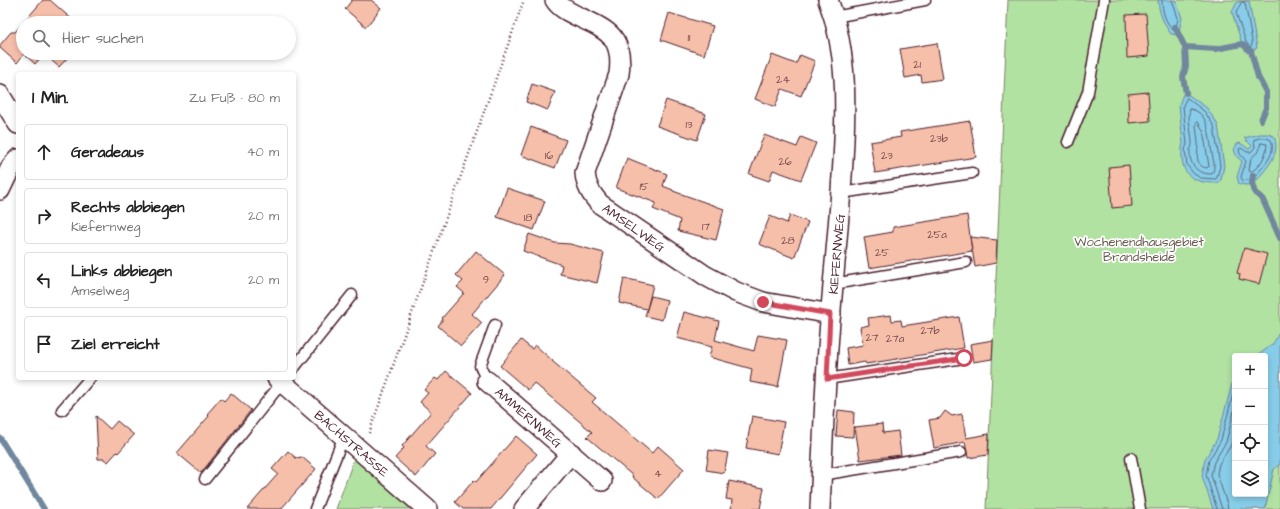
<!DOCTYPE html>
<html lang="de">
<head>
<meta charset="utf-8">
<style>
  body { margin:0; font-family:"Architects Daughter",sans-serif; background:#f2f2f2; color:#222 }
  .controls { position:absolute; right:12px; bottom:12px; display:grid; overflow:hidden; border-radius:4px; box-shadow:0 2px 6px #0003 }
  .controls button { width:36px; height:36px; display:grid; place-items:center; padding:0; border:0; border-bottom:1px solid #e0e0e0; background:#fff; color:#222; font:20px sans-serif }
  .stop { position:absolute; width:12px; height:12px; margin:-9px; border:3px solid #d1495b; border-radius:50%; background:#fff }
  .stop.end { background:#d1495b; border-color:#fff; box-shadow:0 1px 4px #0008 }
  .list { margin:0; padding:0; list-style:none }
  h2 { display:flex; justify-content:space-between; align-items:center; height:52px; margin:0; padding:0 16px; font-size:17px }
  h2 small { font-size:13px; font-weight:400; color:#767676 }
  .list li { display:grid; grid-template-columns:26px 1fr auto; gap:12px; align-items:center; box-sizing:border-box; height:56px; margin:0 8px 8px; padding:0 8px; border:1px solid #e0e0e0; border-radius:4px }
  .list b { display:block; font-size:15px; white-space:nowrap }
  .list p { margin:0; font-size:13px; white-space:nowrap; color:#767676 }
  .list em { font-size:13px; font-style:normal; color:#767676 }
  .icon { flex:none; width:22px; height:22px; fill:none; stroke:currentColor; stroke-width:2; stroke-linecap:round; stroke-linejoin:round }
  .map { position:relative; flex:none; width:1280px; height:509px; overflow:hidden }
  .search { position:absolute; background:#fff; box-shadow:0 2px 6px #0003; left:16px; top:16px; width:280px; height:44px; display:flex; align-items:center; gap:10px; box-sizing:border-box; padding:0 14px; border-radius:22px; color:#767676; font-size:15px }
  .panel { position:absolute; background:#fff; box-shadow:0 2px 6px #0003; left:16px; top:72px; width:280px; height:308px; border-radius:4px }
  .map>svg:first-child { display:block }
  .green { fill:#b1e2a2; stroke:#7e8066; fill-rule:evenodd }
  .water { fill:#87cde9; stroke:#6f879d }
  .lines { fill:none; stroke-linecap:round; stroke-linejoin:round }
  .shore { stroke:#626577; stroke-width:1 }
  .stream { stroke:#6f879d; stroke-width:6 }
  .building { fill:#f6bfaa; stroke:#4a1f2b }
  .service-casing { stroke:#4a1f2b; stroke-width:13 }
  .minor-casing { stroke:#4a1f2b; stroke-width:22 }
  .path { stroke:#4a1f2b; stroke-width:2.5; stroke-dasharray:1 3; stroke-linecap:butt }
  .service { stroke:#fff; stroke-width:10 }
  .minor { stroke:#fff; stroke-width:19 }
  .route { stroke:#d1495b; stroke-width:5 }
  .labels { text-anchor:middle; stroke-width:3.5; stroke-linejoin:round; paint-order:stroke }
  .number-label { font-size:11px; fill:#75474b }
  .street-label { font-size:13px; fill:#4a1f2b; stroke:#fff }
  .park-label { font-size:13px; fill:#695a4f; stroke:#fff }
</style>
</head>
<body>
<div class="map">
<svg width="1280" height="509" viewBox="0 0 1280 509">
  <rect width="100%" height="100%" fill="#fff"/>
  <filter id="ink" filterUnits="userSpaceOnUse"><feTurbulence type="fractalNoise" baseFrequency=".025" numOctaves="2"/><feDisplacementMap in="SourceGraphic" scale="8" xChannelSelector="R" yChannelSelector="G"/><feConvolveMatrix kernelMatrix="1 2 1 2 8 2 1 2 1" color-interpolation-filters="sRGB"/></filter>
  <g filter="url(#ink)">
    <g class="green">
      <path d="M1008,0H1280V509H986ZM1235,356H1265V494H1235Z"/>
      <polygon points="355,456 416,509 336,509"/>
    </g>
    <g class="water">
      <path d="M1158,0H1176L1182,18L1178,35L1171,34C1163,23 1159,13 1158,0Z"/>
      <polygon points="1249,1 1257,48 1247,53 1242,44 1232,12 1237,2"/>
      <path d="M1186,93L1207,108L1218,125L1224,166L1221,180L1218,183C1200,183 1184,180 1182,159C1182,153 1181,149 1183,144L1179,105L1183,94Z"/>
      <path d="M1260,134H1268L1274,136C1280,152 1271,163 1261,175C1259,177 1257,181 1255,182C1250,186 1244,185 1239,184L1237,177L1242,161L1237,157L1234,150L1237,144L1240,143L1249,149L1252,146L1244,138Z"/>
      <polygon points="1280,331 1280,464 1274,469 1265,509 1213,509 1202,476 1205,459 1217,439 1235,373 1235,494 1265,494 1265,356 1257,356 1273,344"/>
    </g>
    <g class="lines">
      <g class="shore">
        <path d="M1162,0C1162,10 1165,23 1174,30L1176,28L1178,18L1172,0"/>
        <polygon points="1243,2 1245,3 1252,41 1252,45 1250,47 1246,42 1236,13 1241,3"/>
        <polygon points="1187,98 1204,111 1214,126 1220,166 1217,177 1216,179 1201,178 1194,174 1187,165 1185,150 1187,144 1183,106"/>
        <path d="M1190,109C1210,112 1209,137 1212,153C1213,160 1216,167 1212,174C1197,174 1189,165 1190,150C1191,148 1192,146 1192,144C1192,132 1187,119 1190,109Z"/>
        <path d="M1198,122L1203,130L1209,166L1207,168C1194,166 1198,153 1198,144C1198,137 1196,131 1196,124Z"/>
        <path d="M1260,138H1267L1271,140C1277,155 1261,169 1252,179L1243,181L1241,177L1246,161L1240,154L1239,149L1241,148L1247,152H1251L1255,147L1254,140Z"/>
        <path d="M1261,143L1267,144C1267,154 1260,168 1250,172L1249,170L1251,158L1259,151Z"/>
        <polyline points="1217,509 1206,475 1209,460 1221,440 1235,386"/>
        <polyline points="1222,509 1211,475 1214,462 1226,442 1235,407"/>
        <polyline points="1228,509 1227,504 1217,474 1219,464 1231,445 1235,431"/>
      </g>
      <g class="stream">
        <polyline points="1175,27 1185,47 1216,49 1242,44 1251,51 1258,77 1266,92 1266,108 1261,120"/>
        <polyline points="1185,47 1186,66 1183,77 1186,93"/>
        <polyline points="1253,175 1252,183 1255,193 1262,198 1280,238"/>
        <polyline points="0,438 44,509"/>
      </g>
    </g>
    <g class="building">
      <polygon points="43,0 50,0 76,23 23,23"/>
      <polygon points="352,0 371,0 381,8 366,27 345,9"/>
      <polygon points="669,13 713,26 704,55 661,40"/>
      <polygon points="1146,14 1149,56 1127,58 1126,15"/>
      <polygon points="23,23 23,53 72,53 59,67 44,54 35,64 24,54 17,63 0,48 0,45 11,32 15,32"/>
      <polygon points="937,43 943,79 922,82 921,75 905,78 900,49"/>
      <polygon points="772,55 796,64 800,55 815,61 801,96 782,89 775,107 755,99"/>
      <polygon points="532,84 555,92 548,110 526,102"/>
      <polygon points="1148,92 1150,121 1129,123 1128,94"/>
      <polygon points="666,100 706,114 697,140 657,126"/>
      <polygon points="970,121 976,157 875,173 870,142 901,137 900,132"/>
      <polygon points="531,127 566,140 555,168 521,155"/>
      <polygon points="764,135 797,147 801,137 816,143 801,180 773,170 769,181 749,174"/>
      <polygon points="627,158 667,174 663,186 673,190 673,191 724,209 716,240 678,231 680,220 653,209 656,203 616,188"/>
      <polygon points="1129,165 1132,206 1112,208 1109,167"/>
      <polygon points="507,188 545,201 534,230 497,217"/>
      <polygon points="790,215 808,222 794,258 759,244 770,216 787,223"/>
      <polygon points="967,215 972,251 869,268 864,237 893,232 893,227"/>
      <polygon points="529,234 555,243 570,244 604,253 597,283 560,274 562,265 523,251"/>
      <polygon points="970,237 997,240 996,263 975,267"/>
      <polygon points="1244,248 1267,254 1259,284 1239,279 1240,274 1237,273"/>
      <polygon points="476,251 505,275 472,314 482,323 461,346 438,326 443,319 442,318 464,293 457,287 463,281 456,275"/>
      <polygon points="624,278 653,285 647,309 619,303"/>
      <polygon points="651,296 667,300 662,320 645,316"/>
      <polygon points="684,312 719,321 715,340 754,351 758,335 787,340 778,387 750,382 752,369 709,357 712,347 677,338"/>
      <polygon points="891,315 892,321 901,320 902,326 959,317 964,348 866,364 865,362 848,365 846,348 863,345 860,327 869,325 868,318"/>
      <polygon points="521,340 532,349 535,345 553,361 552,361 596,398 592,402 652,453 658,446 684,469 658,499 632,477 633,476 587,437 592,432 534,383 528,390 500,366"/>
      <polygon points="993,340 992,359 973,362 970,344"/>
      <polygon points="446,371 472,393 426,446 435,454 416,477 395,458 404,448 402,446 431,412 420,402 428,393 424,390 435,378 438,380"/>
      <polygon points="231,393 251,410 201,473 177,453 209,416 207,414 221,398 224,401"/>
      <polygon points="838,410 854,412 853,437 836,436"/>
      <polygon points="945,411 952,416 962,414 966,438 989,434 988,455 968,458 965,442 934,448 929,420 940,418"/>
      <polygon points="96,416 110,429 117,421 134,435 118,453 117,452 108,462 104,459 98,459"/>
      <polygon points="752,416 784,422 778,454 746,448"/>
      <polygon points="882,424 883,433 898,431 901,455 860,460 855,427"/>
      <polygon points="516,436 537,454 491,509 463,509 455,502 474,480 476,482"/>
      <polygon points="709,450 728,453 724,473 706,470"/>
      <polygon points="288,451 296,458 302,457 316,469 281,509 247,509 278,474 272,469"/>
      <polygon points="729,481 764,488 760,509 731,509 732,500 726,499"/>
    </g>
    <g class="lines">
      <defs>
        <g id="service">
          <polyline points="834,17 925,0"/>
          <polyline points="1068,142 1088,92 1104,0"/>
          <polyline points="841,193 972,173"/>
          <polyline points="833,284 966,262"/>
          <polyline points="294,368 352,295"/>
          <polyline points="827,379 964,358"/>
          <polyline points="487,381 480,366 495,325"/>
          <polyline points="62,410 90,378"/>
          <polyline points="1131,458 1140,509"/>
          <polyline points="821,475 961,452"/>
          <polyline points="205,479 284,380"/>
          <polyline points="315,509 344,436"/>
        </g>
        <g id="minor">
          <path d="M555,0C560,8 569,12 577,16C607,30 624,36 619,74L585,173C586,186 591,194 600,204L706,276L736,292L763,302L831,314"/>
          <polyline points="0,95 18,124"/>
          <polyline points="0,190 11,167 18,159"/>
          <polyline points="277,378 427,509"/>
          <polyline points="487,381 602,481"/>
          <polyline points="524,509 571,453"/>
          <path d="M820,509C823,443 825,376 831,309C835,260 840,211 843,161C846,107 848,52 828,0"/>
        </g>
      </defs>
      <use href="#service" class="service-casing"/>
      <use href="#minor" class="minor-casing"/>
      <polyline class="path" points="369,433 524,0"/>
      <use href="#service" class="service"/>
      <use href="#minor" class="minor"/>
    </g>
  </g>
  <g class="lines" filter="url(#ink)">
    <polyline class="route" points="763,302 830,314 827,379 964,358"/>
  </g>
  <g class="labels">
    <g class="number-label">
      <text x="689" y="41">11</text>
      <text x="917" y="68">21</text>
      <text x="783" y="83">24</text>
      <text x="689" y="128">13</text>
      <text x="939" y="142">23b</text>
      <text x="549" y="159">16</text>
      <text x="887" y="159">23</text>
      <text x="785" y="165">26</text>
      <text x="644" y="190">15</text>
      <text x="528" y="221">18</text>
      <text x="706" y="230">17</text>
      <text x="937" y="238">25a</text>
      <text x="788" y="244">28</text>
      <text x="882" y="256">25</text>
      <text x="486" y="283">9</text>
      <text x="930" y="334">27b</text>
      <text x="872" y="341">27</text>
      <text x="895" y="342">27a</text>
      <text x="658" y="477">4</text>
    </g>
    <g class="street-label">
      <text transform="translate(634 227) rotate(35)" y="5">AMSELWEG</text>
      <text transform="translate(836 254) rotate(-85)" y="5">KIEFERNWEG</text>
      <text transform="translate(529 417) rotate(41)" y="5">AMMERNWEG</text>
      <text transform="translate(352 443) rotate(41)" y="5">BACHSTRASSE</text>
    </g>
    <g class="park-label">
      <text x="1139" y="246">Wochenendhausgebiet<tspan x="1139" dy="15">Brandsheide</tspan></text>
    </g>
  </g>
</svg>
<div class="controls">
<button>+</button>
<button>−</button>
<button><svg class="icon" aria-label="locate" viewBox="0 0 24 24"><circle cx="12" cy="12" r="6"/><path d="M12 2v4M12 18v4M2 12h4M18 12h4"/></svg></button>
<button><svg class="icon" aria-label="layers" viewBox="0 0 24 24"><path d="M12 4l9 5-9 5-9-5zM3 14l9 5 9-5"/></svg></button>
</div>
<div class="stop" style="left:964px;top:358px"></div>
<div class="stop end" style="left:763px;top:302px"></div>
<div class="search"><svg class="icon" aria-label="search" viewBox="0 0 24 24"><circle cx="10" cy="10" r="6"/><path d="M15 15l6 6"/></svg>Hier suchen</div>
<section class="panel">
<h2>1 Min.<small>Zu Fuß · 80 m</small></h2>
<ul class="list">
<li><svg class="icon" aria-label="ahead" viewBox="0 0 24 24"><path d="M12 20V5M6 11l6-6 6 6"/></svg><div><b>Geradeaus</b></div><em>40 m</em></li>
<li><svg class="icon" aria-label="right" viewBox="0 0 24 24"><path d="M7 20v-9h11M14 6l5 5-5 5"/></svg><div><b>Rechts abbiegen</b><p>Kiefernweg</p></div><em>20 m</em></li>
<li><svg class="icon" aria-label="left" viewBox="0 0 24 24"><path d="M17 20v-9H6M10 6l-5 5 5 5"/></svg><div><b>Links abbiegen</b><p>Amselweg</p></div><em>20 m</em></li>
<li><svg class="icon" aria-label="arrive" viewBox="0 0 24 24"><path d="M6 21V4h12l-3 4 3 4H6"/></svg><div><b>Ziel erreicht</b></div></li>
</ul>
</section>
</div>
</body>
</html>
